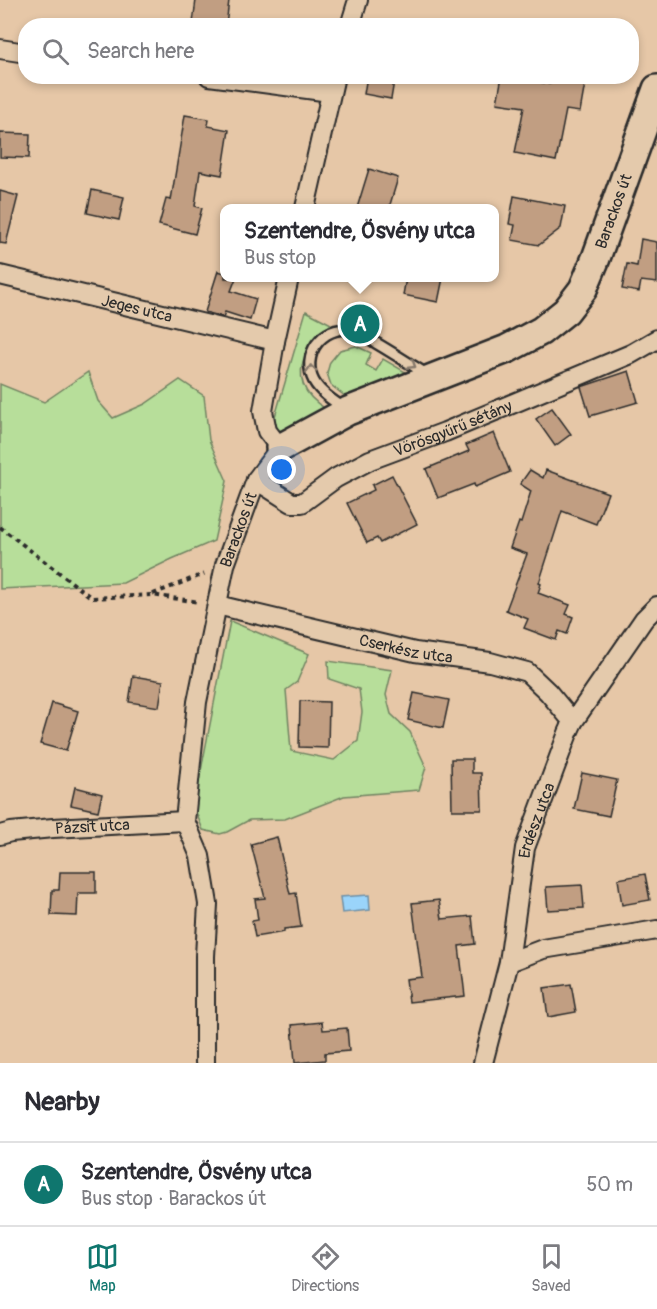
<!DOCTYPE html>
<html lang="en">
<head>
<meta charset="utf-8">
<style>
  body { margin:0; font-family:Pangolin,sans-serif; background:#f2f2f3; color:#2b2b33 }
  .you { position:absolute; left:282px; top:470px; width:21px; height:21px; margin:-15px; border:4px solid #fff; border-radius:50%; background:#1a73e8; box-shadow:0 0 0 9px #1a73e833 }
  .badge { display:grid; place-items:center; width:39px; height:39px; border-radius:50%; background:#0f766e; color:#fff; font-size:20px; font-weight:700 }
  .pin { position:absolute; translate:-50% -50%; border:3px solid #fff; box-shadow:0 2px 6px #0006 }
  .popup { position:absolute; left:220px; top:204px; width:279px; height:78px; box-sizing:border-box; display:grid; place-content:center; border-radius:12px; background:#fff; filter:drop-shadow(0 2px 4px #0005); font-size:20px; white-space:nowrap; color:#7c7c81 }
  .popup b { font-size:22px; color:#2b2b33 }
  .popup::after { content:''; position:absolute; left:50%; top:100%; margin-left:-12px; border:12px solid transparent; border-top-color:#fff }
  .list { margin:0; padding:0; list-style:none }
  h2 { display:flex; justify-content:space-between; align-items:center; height:78px; margin:0; padding:0 24px; font-size:26px }
  h2 small { font-size:20px; font-weight:400; color:#7c7c81 }
  .list li { display:grid; grid-template-columns:39px 1fr auto; gap:18px; align-items:center; box-sizing:border-box; height:84px; padding:0 24px; border-top:2px solid #e1e1e2 }
  .list b { display:block; font-size:22px; white-space:nowrap }
  .list p { margin:0; font-size:20px; white-space:nowrap; color:#7c7c81 }
  .list em { font-size:20px; font-style:normal; color:#7c7c81 }
  .icon { flex:none; width:33px; height:33px; fill:none; stroke:currentColor; stroke-width:2; stroke-linecap:round; stroke-linejoin:round }
  .map { position:relative; flex:none; width:657px; height:1063px; overflow:hidden }
  .search { position:absolute; background:#fff; box-shadow:0 3px 9px #0003; left:18px; right:18px; top:18px; height:66px; display:flex; align-items:center; gap:15px; box-sizing:border-box; padding:0 21px; border-radius:24px; color:#7c7c81; font-size:22px }
  .sheet { height:162px; background:#fff }
  nav { display:flex; justify-content:space-around; align-items:center; box-sizing:border-box; height:84px; border-top:2px solid #e1e1e2; background:#fff; font-size:16px; color:#7c7c81 }
  nav a { display:grid; justify-items:center; gap:3px }
  nav .on { color:#0f766e }
  .map>svg:first-child { display:block }
  .green { fill:#b7de9a; stroke:#718462; stroke-width:1.5 }
  .water { fill:#9ad4fa; stroke:#6e90a7; stroke-width:1.5 }
  .building { fill:#c19e82; stroke:#2b2b2b; stroke-width:1.5 }
  .lines { fill:none; stroke-linecap:round; stroke-linejoin:round }
  .lane-casing { stroke:#2b2b2b; stroke-width:14 }
  .street-casing { stroke:#2b2b2b; stroke-width:22 }
  .secondary-casing { stroke:#2b2b2b; stroke-width:32 }
  .path { stroke:#2b2b2b; stroke-width:4; stroke-dasharray:4.5 4.5; stroke-linecap:butt }
  .lane { stroke:#e4caac; stroke-width:9 }
  .street { stroke:#e4caac; stroke-width:18 }
  .secondary { stroke:#e4caac; stroke-width:27 }
  .oneway { stroke:#887a6c }
  .labels { text-anchor:middle; stroke-width:4.5; stroke-linejoin:round; paint-order:stroke }
  .street-label { font-size:16px; fill:#2b2b2b; stroke:#e4caac }
</style>
</head>
<body>
<div class="map">
<svg width="657" height="1063" viewBox="0 0 657 1063">
  <rect width="100%" height="100%" fill="#e6c7a7"/>
  <filter id="ink" filterUnits="userSpaceOnUse"><feTurbulence type="fractalNoise" baseFrequency=".0167" numOctaves="2"/><feDisplacementMap in="SourceGraphic" scale="12" xChannelSelector="R" yChannelSelector="G"/><feConvolveMatrix kernelMatrix="1 2 1 2 8 2 1 2 1" color-interpolation-filters="sRGB"/></filter>
  <g filter="url(#ink)">
    <g class="green">
      <path d="M306,311L331,324C325,329 318,334 313,340C310,343 308,348 306,353C295,378 304,396 326,409L289,433L278,430L274,420Z"/>
      <polygon points="356,346 371,353 366,365 376,371 383,359 414,377 351,401 331,385 327,373 330,362 340,350"/>
      <polygon points="88,372 98,401 113,418 145,404 180,380 204,396 209,440 227,481 214,541 172,559 123,583 0,589 0,384 44,402"/>
      <polygon points="230,621 309,654 297,682 286,690 291,751 334,760 358,741 362,712 359,689 329,679 328,661 392,670 386,695 391,714 410,732 426,767 419,790 344,796 285,819 249,820 227,832 220,834 203,830 194,807"/>
    </g>
    <polygon class="water" points="369,895 370,910 342,913 340,897"/>
    <g class="building">
      <polygon points="196,0 229,0 226,26 193,23"/>
      <polygon points="367,76 394,81 391,99 364,94"/>
      <polygon points="502,76 550,84 551,76 586,78 580,112 566,110 556,161 515,153 524,107 497,103"/>
      <polygon points="185,115 209,119 208,126 229,130 222,175 200,171 195,206 202,208 195,234 159,225 166,199 171,200"/>
      <polygon points="0,133 30,134 29,158 0,157"/>
      <polygon points="369,169 398,178 389,208 357,208"/>
      <polygon points="92,190 124,197 119,220 87,213"/>
      <polygon points="0,191 18,196 6,244 0,243"/>
      <polygon points="514,196 565,206 561,228 539,245 512,240 515,225 509,224"/>
      <polygon points="641,239 657,242 657,283 641,281 639,292 622,289 627,264 637,266"/>
      <polygon points="218,271 225,273 225,278 236,278 231,291 256,299 250,320 225,312 223,317 205,312"/>
      <polygon points="406,278 443,278 438,302 403,295"/>
      <polygon points="629,371 638,402 590,416 581,387"/>
      <polygon points="552,408 571,434 555,446 536,419"/>
      <polygon points="494,433 510,472 475,487 474,484 438,498 426,469 469,451 466,445"/>
      <polygon points="530,470 543,478 546,470 608,493 596,524 562,511 539,583 541,584 538,593 570,605 566,614 573,617 567,634 559,631 556,640 524,628 528,619 506,610 527,554 510,548 519,522 521,523 531,491 520,484"/>
      <polygon points="392,475 417,524 380,543 377,538 367,543 347,503 374,490 372,485"/>
      <polygon points="133,676 163,681 159,707 129,702"/>
      <polygon points="414,693 449,700 443,728 408,720"/>
      <polygon points="300,701 329,702 328,748 299,747"/>
      <polygon points="52,703 78,711 66,751 40,744"/>
      <polygon points="451,759 472,759 472,773 481,773 482,810 452,810"/>
      <polygon points="582,773 617,780 609,816 574,809"/>
      <polygon points="75,787 102,794 98,811 71,805"/>
      <polygon points="277,837 290,894 296,893 301,927 284,929 284,932 255,937 252,921 258,920 255,899 265,898 251,844"/>
      <polygon points="60,872 96,872 96,893 78,893 77,916 51,915 52,890 59,890"/>
      <polygon points="645,874 650,900 622,905 618,879"/>
      <polygon points="582,885 584,908 548,910 546,887"/>
      <polygon points="439,900 442,919 472,916 475,944 459,946 465,996 409,1002 406,979 422,977 412,903"/>
      <polygon points="571,984 576,1012 548,1017 544,988"/>
      <polygon points="322,1022 323,1030 347,1028 349,1051 325,1053 325,1060 295,1063 292,1025"/>
    </g>
    <g class="lines">
      <defs>
        <path id="lane" d="M345,409C334,401 317,391 312,377C302,350 327,322 356,331C362,332 370,339 376,343C393,353 410,364 428,375"/>
        <g id="street">
          <polyline points="350,26 358,0"/>
          <polyline points="0,49 26,53"/>
          <polyline points="209,76 330,92"/>
          <polyline points="305,208 335,76"/>
          <path id="s1" d="M0,275L275,341"/>
          <path id="s2" d="M256,480L292,503H302L336,478L370,460L445,432L631,354L657,339"/>
          <path id="s3" d="M217,605L415,652L490,662L527,672L548,692L573,722"/>
          <path id="s4" d="M0,835L11,832L53,828L185,821"/>
          <polyline points="509,962 543,949 657,930"/>
          <path id="s5" d="M205,1063V956L208,904L200,856L185,821L197,702L225,565L256,480L280,448L267,431L263,411L275,341L289,278"/>
          <path id="s6" d="M483,1063L509,962L525,848L568,733L573,722L644,619L657,606"/>
        </g>
        <g id="secondary">
          <path id="s7" d="M280,448L348,411L507,349L541,331L566,311L583,289L596,258L657,89"/>
        </g>
      </defs>
      <use href="#lane" class="lane-casing"/>
      <use href="#street" class="street-casing"/>
      <use href="#secondary" class="secondary-casing"/>
      <g class="path">
        <polyline points="0,527 92,598 152,595 199,602"/>
        <polyline points="153,594 204,574"/>
      </g>
      <use href="#lane" class="lane"/>
      <use href="#street" class="street"/>
      <use href="#secondary" class="secondary"/>
    </g>
    <defs><path id="oneway-chevron" d="M-2-3.5L2.5 0L-2 3.5" fill="none" stroke-width="1.6" stroke-linecap="round" stroke-linejoin="round" transform="scale(1.5)"/></defs>
    <g class="oneway">
      <use href="#oneway-chevron" transform="translate(412 365) rotate(32)"/>
      <use href="#oneway-chevron" transform="translate(311 369) rotate(-95)"/>
    </g>
  </g>
  <g class="labels">
    <g class="street-label">
      <text dy="6" stroke="none"><textPath href="#s7" startOffset="430">Barackos út</textPath></text>
      <text dy="6" stroke="none"><textPath href="#s1" startOffset="141">Jeges utca</textPath></text>
      <text dy="6" stroke="none"><textPath href="#s2" startOffset="222">Vörösgyűrű sétány</textPath></text>
      <text dy="6" stroke="none"><textPath href="#s5" startOffset="543">Barackos út</textPath></text>
      <text dy="6" stroke="none"><textPath href="#s3" startOffset="194">Cserkész utca</textPath></text>
      <text dy="6" stroke="none"><textPath href="#s6" startOffset="249">Erdész utca</textPath></text>
      <text dy="6" stroke="none"><textPath href="#s4" startOffset="93">Pázsit utca</textPath></text>
    </g>
  </g>
</svg>
<div class="you"></div>
<div class="pin badge" style="left:360px;top:324px">A</div>
<div class="popup"><b>Szentendre, Ösvény utca</b>Bus stop</div>
<div class="search"><svg class="icon" aria-label="search" viewBox="0 0 24 24"><circle cx="10" cy="10" r="6"/><path d="M15 15l6 6"/></svg>Search here</div>
</div>
<section class="sheet">
<h2>Nearby<small></small></h2>
<ul class="list">
<li><span class="badge">A</span><div><b>Szentendre, Ösvény utca</b><p>Bus stop · Barackos út</p></div><em>50 m</em></li>
</ul>
</section>
<nav>
<a class="on"><svg class="icon" aria-label="map" viewBox="0 0 24 24"><path d="M3 6l6-2 6 2 6-2v14l-6 2-6-2-6 2zM9 4v14M15 6v14"/></svg>Map</a>
<a><svg class="icon" aria-label="directions" viewBox="0 0 24 24"><path d="M12 3l9 9-9 9-9-9zM9 14v-3h6M13 9l2 2-2 2"/></svg>Directions</a>
<a><svg class="icon" aria-label="saved" viewBox="0 0 24 24"><path d="M7 4h10v16l-5-4-5 4z"/></svg>Saved</a>
</nav>
</body>
</html>
